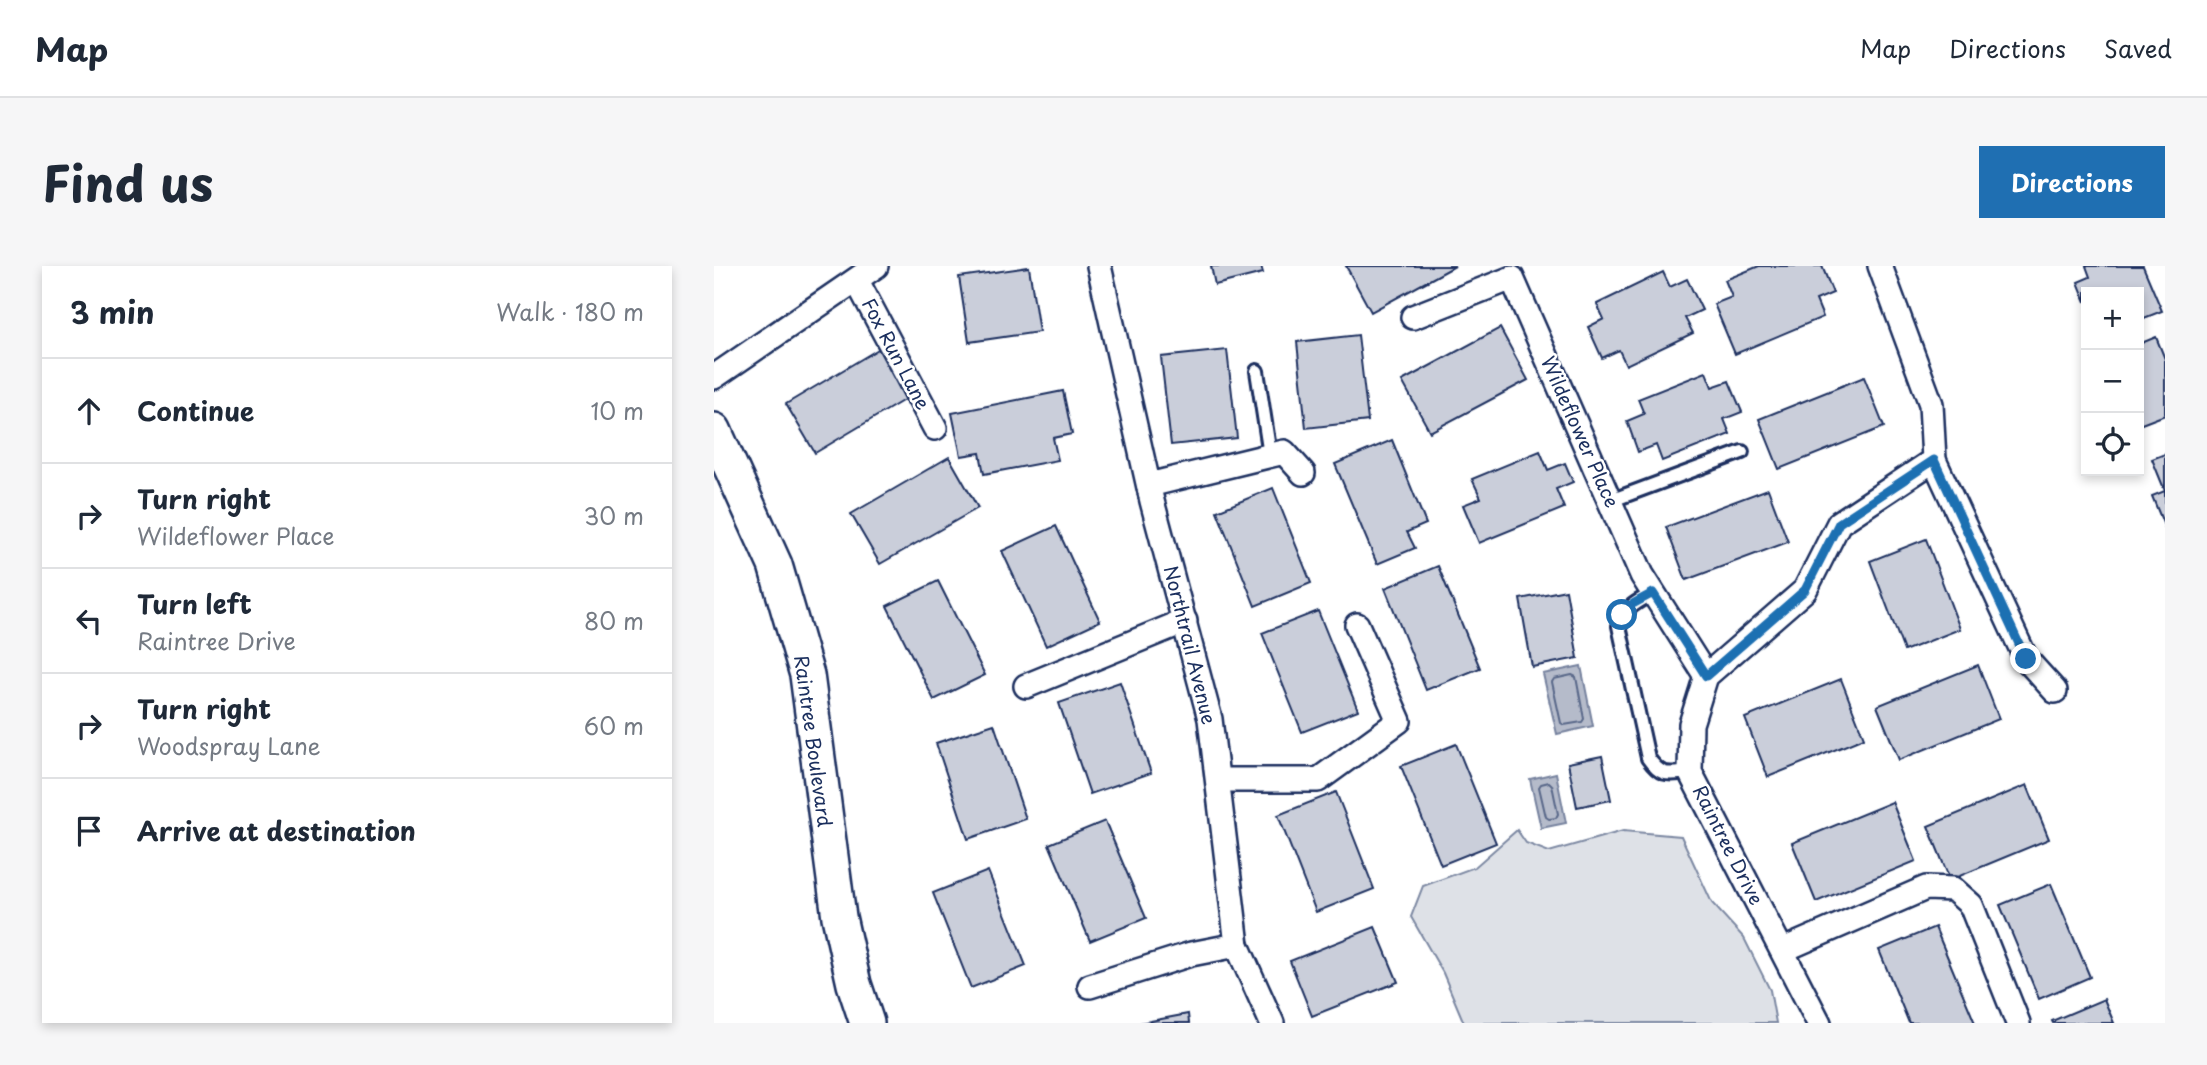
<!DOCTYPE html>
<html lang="en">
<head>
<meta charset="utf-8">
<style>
  body { margin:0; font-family:"Playpen Sans",sans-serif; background:#f6f6f7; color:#1f2937 }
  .controls { position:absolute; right:21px; top:21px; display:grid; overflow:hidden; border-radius:0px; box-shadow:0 4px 10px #0003 }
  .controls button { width:63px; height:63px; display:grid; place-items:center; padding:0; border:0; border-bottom:2px solid #e0e1e3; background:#fff; color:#1f2937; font:35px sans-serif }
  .stop { position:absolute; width:21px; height:21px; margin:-16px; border:5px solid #1f6fb2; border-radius:50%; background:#fff }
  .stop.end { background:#1f6fb2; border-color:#fff; box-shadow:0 2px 7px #0008 }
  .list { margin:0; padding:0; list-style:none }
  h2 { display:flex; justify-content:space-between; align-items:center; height:91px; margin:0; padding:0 28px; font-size:30px }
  h2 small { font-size:23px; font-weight:400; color:#747a83 }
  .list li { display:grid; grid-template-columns:46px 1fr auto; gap:21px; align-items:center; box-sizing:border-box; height:105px; padding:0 28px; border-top:2px solid #e0e1e3 }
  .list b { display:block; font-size:26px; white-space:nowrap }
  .list p { margin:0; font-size:23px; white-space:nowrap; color:#747a83 }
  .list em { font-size:23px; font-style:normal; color:#747a83 }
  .icon { flex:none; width:38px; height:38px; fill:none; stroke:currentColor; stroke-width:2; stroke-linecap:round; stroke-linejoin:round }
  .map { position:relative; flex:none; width:1451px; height:757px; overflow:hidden; border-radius:0px }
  header { display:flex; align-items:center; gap:42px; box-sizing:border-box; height:98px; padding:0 35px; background:#fff; border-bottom:2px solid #e0e1e3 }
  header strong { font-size:33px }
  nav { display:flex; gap:38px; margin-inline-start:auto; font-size:24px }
  .intro { display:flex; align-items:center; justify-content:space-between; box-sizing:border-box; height:168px; padding:0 42px }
  h1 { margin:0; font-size:49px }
  .button { padding:18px 32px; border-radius:0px; background:#1f6fb2; color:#fff; font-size:24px; font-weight:700 }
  main { display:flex; gap:42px; padding:0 42px }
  aside { flex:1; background:#fff; border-radius:0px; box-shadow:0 4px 10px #0003 }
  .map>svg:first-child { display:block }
  .green { fill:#dee1e7; stroke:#7c88a2; stroke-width:2 }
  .water { fill:#b5bbca; stroke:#77839f; stroke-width:2 }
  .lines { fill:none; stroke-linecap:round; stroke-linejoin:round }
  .shore { stroke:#596789; stroke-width:2 }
  .building { fill:#caceda; stroke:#1b2f5e; stroke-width:2 }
  .lane-casing { stroke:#1b2f5e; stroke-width:18 }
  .street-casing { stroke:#1b2f5e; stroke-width:28 }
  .secondary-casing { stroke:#1b2f5e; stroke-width:38 }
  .lane { stroke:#fff; stroke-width:12 }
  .street { stroke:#fff; stroke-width:23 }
  .secondary { stroke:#fff; stroke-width:33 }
  .route { stroke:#1f6fb2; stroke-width:9 }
  .labels { text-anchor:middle; stroke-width:5; stroke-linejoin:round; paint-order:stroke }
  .street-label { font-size:19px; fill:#1b2f5e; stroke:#fff }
</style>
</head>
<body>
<header>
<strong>Map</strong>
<nav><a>Map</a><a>Directions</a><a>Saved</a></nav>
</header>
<div class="intro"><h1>Find us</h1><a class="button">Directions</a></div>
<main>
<aside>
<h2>3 min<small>Walk · 180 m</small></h2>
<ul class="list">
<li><svg class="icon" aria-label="ahead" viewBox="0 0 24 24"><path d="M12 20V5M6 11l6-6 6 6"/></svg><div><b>Continue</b></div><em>10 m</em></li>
<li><svg class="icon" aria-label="right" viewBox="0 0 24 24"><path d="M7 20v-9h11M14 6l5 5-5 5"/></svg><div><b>Turn right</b><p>Wildeflower Place</p></div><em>30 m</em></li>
<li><svg class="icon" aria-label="left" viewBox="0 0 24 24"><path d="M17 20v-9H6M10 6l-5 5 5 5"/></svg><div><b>Turn left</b><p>Raintree Drive</p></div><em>80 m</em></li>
<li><svg class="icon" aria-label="right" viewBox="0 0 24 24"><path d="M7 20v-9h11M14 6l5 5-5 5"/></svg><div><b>Turn right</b><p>Woodspray Lane</p></div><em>60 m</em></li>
<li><svg class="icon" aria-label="arrive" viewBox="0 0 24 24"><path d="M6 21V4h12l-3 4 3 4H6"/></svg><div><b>Arrive at destination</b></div></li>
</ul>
</aside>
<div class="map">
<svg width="1451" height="757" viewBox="0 0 1451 757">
  <rect width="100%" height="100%" fill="#fff"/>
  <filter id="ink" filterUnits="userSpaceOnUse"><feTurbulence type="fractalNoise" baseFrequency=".0143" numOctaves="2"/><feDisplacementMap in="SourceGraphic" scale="14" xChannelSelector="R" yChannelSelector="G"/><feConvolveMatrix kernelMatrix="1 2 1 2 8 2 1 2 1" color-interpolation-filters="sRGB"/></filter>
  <g filter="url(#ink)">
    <polygon class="green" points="803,564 812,577 835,586 909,565 967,570 998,637 1030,672 1056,724 1062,757 750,757 729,707 697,651 709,620 761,601"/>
    <g class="water">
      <polygon points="867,400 879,460 843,468 829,408"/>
      <polygon points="842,507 852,557 827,562 816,513"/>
    </g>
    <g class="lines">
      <g class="shore">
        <polygon points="858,409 862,411 870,453 868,456 850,459 847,457 838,416 840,413"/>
        <polygon points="835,516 838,519 844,548 842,552 835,553 832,551 825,521 827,518"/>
      </g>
    </g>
    <g class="building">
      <polygon points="497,0 547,0 549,7 501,19"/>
      <polygon points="632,0 741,0 657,46"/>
      <polygon points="1045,0 1108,0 1119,27 1102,34 1109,51 1021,88 1000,38 1018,31 1011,14"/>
      <polygon points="1372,0 1429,0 1448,45 1425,54 1425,26 1372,26 1372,36 1364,16 1376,11"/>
      <polygon points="315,1 325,66 255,76 245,11"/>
      <polygon points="949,6 956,21 973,13 988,44 971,52 979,67 912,99 905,84 888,92 874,61 890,53 883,38"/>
      <polygon points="786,62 814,114 716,166 688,115"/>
      <polygon points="644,69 654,155 592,162 583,76"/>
      <polygon points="1442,71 1451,93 1451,149 1425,159 1425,78"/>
      <polygon points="166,82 195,131 101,187 72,138"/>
      <polygon points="513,84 523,172 457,179 447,91"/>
      <polygon points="992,106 998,121 1015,115 1028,146 1010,153 1016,168 948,195 942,179 924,186 913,155 930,148 924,133"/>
      <polygon points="1150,111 1170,161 1065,203 1045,153"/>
      <polygon points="349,125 358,168 339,172 344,194 270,208 266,187 247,190 238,147"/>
      <polygon points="678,174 712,258 693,266 701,282 663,298 621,198"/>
      <polygon points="826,185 834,204 851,197 859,216 842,223 850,242 765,277 749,239 767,232 758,213"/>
      <polygon points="1451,188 1451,262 1438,230 1451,225 1438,193"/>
      <polygon points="235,191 264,242 166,298 137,248"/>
      <polygon points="559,222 597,317 541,340 503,245"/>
      <polygon points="1054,223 1074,276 972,314 952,261"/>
      <polygon points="342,260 386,355 332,380 288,285"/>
      <polygon points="1212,273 1246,363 1190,385 1156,295"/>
      <polygon points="724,300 766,402 712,424 671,322"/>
      <polygon points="224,315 271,409 220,434 173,340"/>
      <polygon points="852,324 864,392 818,401 806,333"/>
      <polygon points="604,345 644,444 588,466 548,367"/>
      <polygon points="1264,399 1285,453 1185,494 1163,440"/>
      <polygon points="1127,413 1150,472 1054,511 1031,452"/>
      <polygon points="406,416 437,507 376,528 345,437"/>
      <polygon points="280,458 312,553 254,573 222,477"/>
      <polygon points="742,478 782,577 727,599 687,500"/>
      <polygon points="888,490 897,534 863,541 854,497"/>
      <polygon points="1313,519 1335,573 1236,614 1214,560"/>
      <polygon points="622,526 660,623 602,646 564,549"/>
      <polygon points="1178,536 1202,595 1102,636 1078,577"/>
      <polygon points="391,555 432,652 376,675 335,578"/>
      <polygon points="274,605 312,700 257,722 219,627"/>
      <polygon points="1337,618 1376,711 1325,733 1286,639"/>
      <polygon points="661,661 684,716 598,750 576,695"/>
      <polygon points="1221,661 1261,757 1195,757 1165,684"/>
      <polygon points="1390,733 1400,757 1339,757 1338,755"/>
      <polygon points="474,748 475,757 426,757"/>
    </g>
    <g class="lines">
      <defs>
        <g id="lane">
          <polyline points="543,105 556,189"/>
          <polyline points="896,235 1028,186"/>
          <path d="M939,327C923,336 911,341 905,360L934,492C948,512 954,508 976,506"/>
        </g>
        <g id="street">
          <polyline points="385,0 438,235 496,453 523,679 558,757"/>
          <polyline points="143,15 221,162"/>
          <polyline points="699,51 798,12 928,309 992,410"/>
          <polyline points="0,111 162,0"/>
          <polyline points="1220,194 1312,393 1341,425"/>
          <polyline points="435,219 570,186 589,207"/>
          <polyline points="312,420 471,355"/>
          <polyline points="504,514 604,514 685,455 643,359"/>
          <polyline points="1069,684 1212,622 1239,623 1257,639 1304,757"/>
          <polyline points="376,720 477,688 523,679"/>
          <polyline points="1105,757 976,506 977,458 992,410 1091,324 1125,257 1220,194 1217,138 1166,0"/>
        </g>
        <polyline id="secondary" points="0,164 61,299 93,409 125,651 140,718 153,757"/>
      </defs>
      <use href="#lane" class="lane-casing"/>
      <use href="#street" class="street-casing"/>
      <use href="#secondary" class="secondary-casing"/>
      <use href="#lane" class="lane"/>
      <use href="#street" class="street"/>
      <use href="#secondary" class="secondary"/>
    </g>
  </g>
  <g class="lines" filter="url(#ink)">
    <polyline class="route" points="908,349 915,340 939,327 992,410 1091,324 1125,257 1220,194 1312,393"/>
  </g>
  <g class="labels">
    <g class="street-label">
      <text transform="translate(182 88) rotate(62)" y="7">Fox Run Lane</text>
      <text transform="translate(866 166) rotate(66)" y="7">Wildeflower Place</text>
      <text transform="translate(476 379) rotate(76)" y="7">Northtrail Avenue</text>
      <text transform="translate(99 475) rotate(82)" y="7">Raintree Boulevard</text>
      <text transform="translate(1014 579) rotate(63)" y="7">Raintree Drive</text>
    </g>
  </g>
</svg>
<div class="controls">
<button>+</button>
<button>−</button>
<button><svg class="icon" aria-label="locate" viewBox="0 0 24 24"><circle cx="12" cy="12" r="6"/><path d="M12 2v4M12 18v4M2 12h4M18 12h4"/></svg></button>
</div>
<div class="stop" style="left:908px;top:349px"></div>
<div class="stop end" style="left:1312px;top:393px"></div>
</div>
</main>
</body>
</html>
